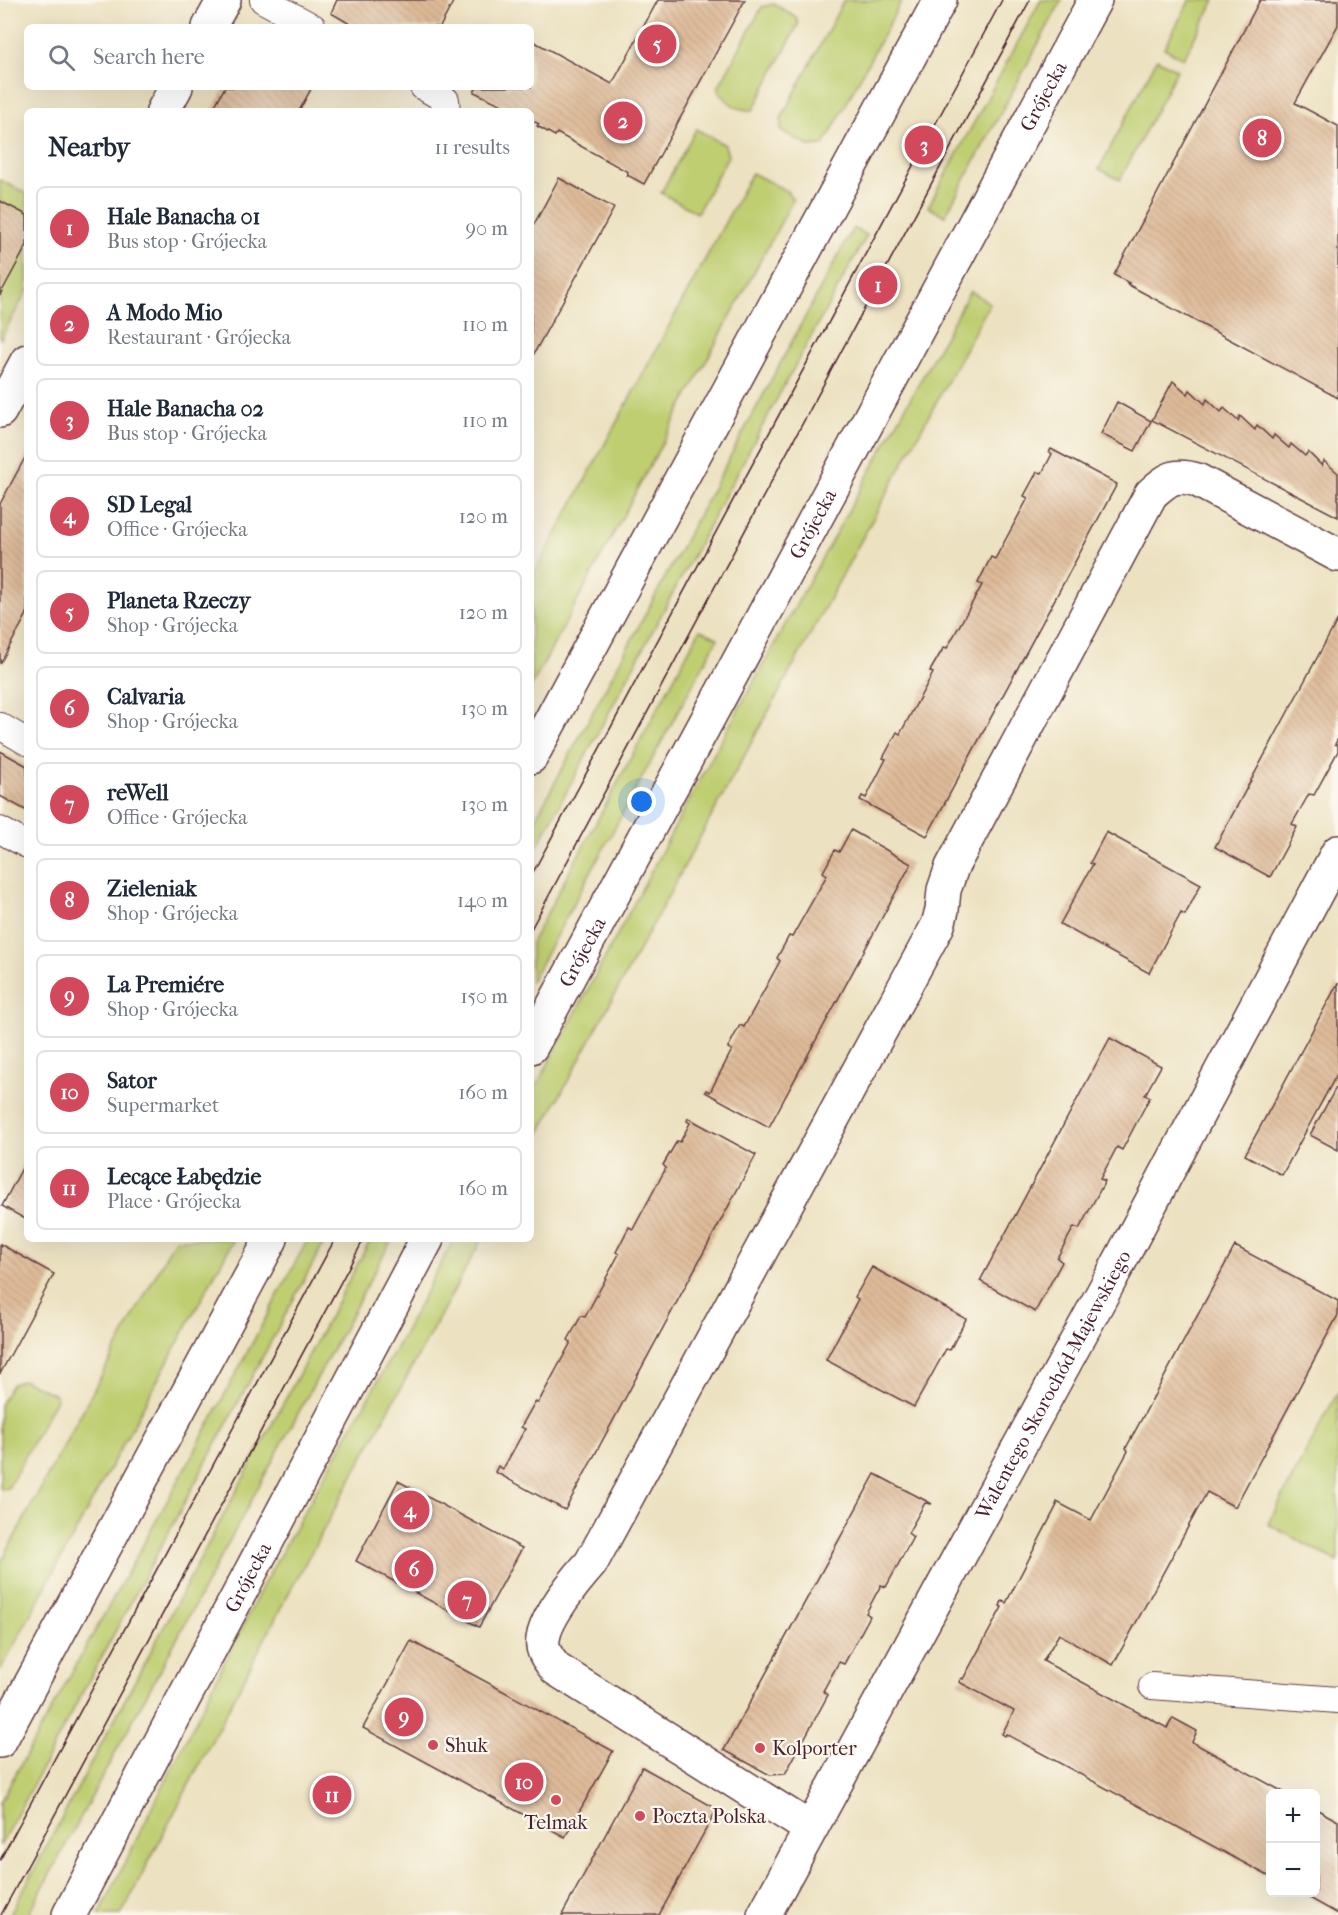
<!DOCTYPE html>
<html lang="en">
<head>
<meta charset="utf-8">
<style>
  body { margin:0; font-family:"IM FELL French Canon",serif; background:#f6f6f7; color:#1f2937 }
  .controls { position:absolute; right:18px; bottom:18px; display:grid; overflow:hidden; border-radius:9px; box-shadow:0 6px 24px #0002 }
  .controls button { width:54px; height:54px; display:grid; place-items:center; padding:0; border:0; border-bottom:2px solid #e0e1e3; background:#fff; color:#1f2937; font:30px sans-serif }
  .you { position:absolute; left:642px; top:802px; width:21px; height:21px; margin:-15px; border:4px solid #fff; border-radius:50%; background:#1a73e8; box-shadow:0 0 0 9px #1a73e833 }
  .badge { display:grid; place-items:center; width:39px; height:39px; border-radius:50%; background:#d1495b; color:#fff; font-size:20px; font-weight:700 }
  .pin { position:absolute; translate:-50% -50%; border:3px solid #fff; box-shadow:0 2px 6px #0006 }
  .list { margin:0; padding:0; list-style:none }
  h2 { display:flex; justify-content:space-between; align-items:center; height:78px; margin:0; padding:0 24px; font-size:26px }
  h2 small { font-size:20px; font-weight:400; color:#747a83 }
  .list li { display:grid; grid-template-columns:39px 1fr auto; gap:18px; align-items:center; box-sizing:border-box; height:84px; margin:0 12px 12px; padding:0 12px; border:2px solid #e0e1e3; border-radius:9px }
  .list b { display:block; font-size:22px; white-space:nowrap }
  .list p { margin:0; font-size:20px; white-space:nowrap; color:#747a83 }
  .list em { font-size:20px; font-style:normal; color:#747a83 }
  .icon { flex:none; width:33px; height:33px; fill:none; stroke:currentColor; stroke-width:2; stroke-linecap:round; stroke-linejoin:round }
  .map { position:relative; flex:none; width:1338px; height:1915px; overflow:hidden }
  .search { position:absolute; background:#fff; box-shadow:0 6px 24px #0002; left:24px; top:24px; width:510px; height:66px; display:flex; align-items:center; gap:15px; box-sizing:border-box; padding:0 21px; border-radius:9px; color:#747a83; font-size:22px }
  .panel { position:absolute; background:#fff; box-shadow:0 6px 24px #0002; left:24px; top:108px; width:510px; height:1134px; border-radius:9px }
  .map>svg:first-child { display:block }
  .grass { fill:#bece70; stroke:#84764e; stroke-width:1.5 }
  .building { fill:url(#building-back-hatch) }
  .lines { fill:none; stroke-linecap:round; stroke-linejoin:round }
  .lane-casing { stroke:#623c41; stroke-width:28 }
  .street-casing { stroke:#623c41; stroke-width:36 }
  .secondary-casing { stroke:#623c41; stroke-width:36 }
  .lane { stroke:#fff; stroke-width:26 }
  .street { stroke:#fff; stroke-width:33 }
  .secondary { stroke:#fff; stroke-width:33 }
  .tram { stroke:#4a1f2b; stroke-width:1.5 }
  .poi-dot { fill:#d1495b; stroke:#fbf7ec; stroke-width:2 }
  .labels { text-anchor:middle; stroke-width:4.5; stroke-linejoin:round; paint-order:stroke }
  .street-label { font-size:20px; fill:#4a1f2b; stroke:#fbf7ec }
  .poi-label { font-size:20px; fill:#4a1f2b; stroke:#fbf7ec; text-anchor:start }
</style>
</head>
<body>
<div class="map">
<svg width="1338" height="1915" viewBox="0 0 1338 1915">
  <defs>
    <pattern id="building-back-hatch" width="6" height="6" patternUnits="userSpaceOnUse" patternTransform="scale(1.5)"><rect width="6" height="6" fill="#debb99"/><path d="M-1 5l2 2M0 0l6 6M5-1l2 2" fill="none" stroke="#c0a084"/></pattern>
  </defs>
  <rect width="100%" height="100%" fill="#fbf7ec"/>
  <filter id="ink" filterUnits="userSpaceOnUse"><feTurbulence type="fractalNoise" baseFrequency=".0167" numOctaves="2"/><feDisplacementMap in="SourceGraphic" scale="12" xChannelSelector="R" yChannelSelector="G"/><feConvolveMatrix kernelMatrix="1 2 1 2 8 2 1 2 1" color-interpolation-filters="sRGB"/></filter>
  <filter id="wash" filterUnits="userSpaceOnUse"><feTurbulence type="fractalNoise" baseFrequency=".008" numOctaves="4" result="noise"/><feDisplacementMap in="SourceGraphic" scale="24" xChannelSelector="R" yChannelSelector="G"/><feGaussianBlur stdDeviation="1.35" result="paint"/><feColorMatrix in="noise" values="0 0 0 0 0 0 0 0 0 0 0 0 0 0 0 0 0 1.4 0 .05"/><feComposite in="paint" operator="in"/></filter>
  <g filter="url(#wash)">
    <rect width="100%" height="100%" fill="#ece1c0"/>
    <g class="grass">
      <polygon points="844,0 902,0 824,145 809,146 781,131 781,119"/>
      <polygon points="1041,0 1062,0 945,216 928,207"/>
      <polygon points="1190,0 1215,0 1183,59 1164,48"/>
      <path d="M774,4L797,18L798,25L753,110C737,111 725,102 718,88L762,7Z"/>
      <polygon points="1157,59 1177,70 1120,180 1099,169"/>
      <polygon points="696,129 725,145 728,156 697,213 661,193"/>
      <polygon points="752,173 787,191 793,200 531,687 531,580"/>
      <polygon points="0,180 27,194 27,291 0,340"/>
      <polygon points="853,228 867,235 779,395 531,858 531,827"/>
      <polygon points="970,291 990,303 531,1149 531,1096 717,748"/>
      <polygon points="700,630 718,638 531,982 531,943"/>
      <polygon points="175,1239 234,1239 0,1671 0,1564"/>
      <polygon points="308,1239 326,1239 0,1846 0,1802 186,1467"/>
      <polygon points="371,1239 392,1239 28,1915 10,1915"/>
      <polygon points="454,1239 482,1239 283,1604 121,1915 99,1915 262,1587 394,1352"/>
      <polygon points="23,1380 56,1395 56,1399 8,1488 0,1489 0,1405 12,1384"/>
      <polygon points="1338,1392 1338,1562 1268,1524"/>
    </g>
    <g id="blocks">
      <g class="building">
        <polygon points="337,0 454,0 440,27 355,27 331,13"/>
        <polygon points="658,0 745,0 644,184 627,175 628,172 557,133 555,136 537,126 539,124 531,120 531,111 515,111 474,92 477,87 531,87 531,40 612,84"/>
        <polygon points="1260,0 1338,0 1338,25 1295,103 1338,126 1338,398 1127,284 1129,283 1114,275"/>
        <polygon points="225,87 312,87 299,111 212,111"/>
        <polygon points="559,178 614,208 531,359 531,230"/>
        <polygon points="0,201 27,215 27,245 0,295"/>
        <polygon points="1173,381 1188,394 1190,390 1205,404 1207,399 1221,412 1224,408 1238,421 1240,416 1255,430 1257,425 1272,439 1274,435 1289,448 1291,444 1305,456 1308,452 1322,466 1324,461 1338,473 1338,517 1152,420"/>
        <polygon points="1117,402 1151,421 1135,451 1101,434"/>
        <polygon points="1051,449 1117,484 927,836 860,800 862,796 866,798 886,759 883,758 897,732 900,734 933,673 930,671 944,647 947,648 982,585 978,583 991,557 995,559 1028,498 1024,496 1037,472 1042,473 1052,454 1049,452"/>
        <polygon points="27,454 27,614 0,664 0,504"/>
        <polygon points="1338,619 1338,739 1335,744 1338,746 1338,751 1314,795 1309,794 1292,824 1297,827 1270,877 1215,847"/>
        <polygon points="0,751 27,766 27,811 0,796"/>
        <polygon points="851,830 911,864 769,1127 705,1092 706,1090 710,1092 732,1050 728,1048 740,1025 744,1027 780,961 777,958 789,936 792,937 827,875 823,872 835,850 839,852"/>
        <polygon points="1106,832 1201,884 1185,915 1181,913 1149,973 1060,924 1093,864 1090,863"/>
        <polygon points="1338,983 1338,1072 1282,1175 1245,1155"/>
        <polygon points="1110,1038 1161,1066 1145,1095 1150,1097 1122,1150 1117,1147 1100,1179 1105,1181 1079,1229 1074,1227 1057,1258 1062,1262 1035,1312 980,1281"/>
        <polygon points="1338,1084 1338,1150 1310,1135"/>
        <polygon points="688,1118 756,1155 565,1510 495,1472 498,1466 503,1469 525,1429 521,1427 535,1402 538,1403 571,1342 568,1340 581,1316 585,1317 619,1254 616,1252 629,1227 633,1229 666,1168 663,1165 677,1141 680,1142 690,1123 687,1121"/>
        <polygon points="27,1159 27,1220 2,1206"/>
        <polygon points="0,1244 54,1274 0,1374"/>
        <polygon points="1235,1246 1338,1301 1338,1315 1235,1507 1207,1492 1113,1665 1059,1634 1043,1661 1167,1728 1173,1718 1197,1731 1192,1742 1287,1794 1270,1794 1270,1877 1006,1734 1005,1736 1002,1734 1014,1711 959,1682 961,1678 963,1679 1002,1607 1000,1606 1002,1601 1006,1603 1057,1505 1056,1505 1057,1502 1091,1520 1128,1451 1126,1448"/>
        <polygon points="872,1267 966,1319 950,1350 946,1349 914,1407 826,1360 858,1299 855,1297"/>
        <polygon points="875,1474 932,1504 925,1503 908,1533 913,1537 886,1587 881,1585 866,1613 870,1616 844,1664 839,1662 823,1691 828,1695 785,1774 770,1775 724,1750"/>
        <polygon points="398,1481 522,1548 479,1627 356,1561"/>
        <polygon points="411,1641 613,1751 565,1837 363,1728"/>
        <polygon points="642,1767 717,1809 659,1915 562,1915"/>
        <polygon points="1316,1809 1338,1821 1338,1914 1299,1892 1316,1892"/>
      </g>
    </g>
  </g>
  <g filter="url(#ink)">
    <use href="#blocks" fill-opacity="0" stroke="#623c41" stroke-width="1.5"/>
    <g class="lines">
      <defs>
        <g id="lane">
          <polyline points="263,0 313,27"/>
          <polyline points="423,87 446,100 447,111"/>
          <polyline points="0,726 27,742"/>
          <polyline points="0,830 27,845"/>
          <polyline points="1152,1686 1338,1700"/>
        </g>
        <g id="street">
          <polyline points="209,27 224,0"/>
          <polyline points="163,111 176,87"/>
          <polyline points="0,411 27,361"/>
          <path d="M811,1829L556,1669C549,1660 541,1651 543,1639C546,1616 576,1580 591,1563L938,925L942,910L944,890L952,867L1151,494C1168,479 1174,473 1197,480L1338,555"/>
          <path id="s1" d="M764,1915L1105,1289L1338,852"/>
        </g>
        <g id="secondary">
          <polyline points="531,757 940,0"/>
          <path id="s2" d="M531,1047L1095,0"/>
          <polyline points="0,1741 271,1239"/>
          <path id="s3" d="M69,1915L427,1239"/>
        </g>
      </defs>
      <use href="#lane" class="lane-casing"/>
      <use href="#street" class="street-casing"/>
      <use href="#secondary" class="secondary-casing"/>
      <use href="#lane" class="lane"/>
      <use href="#street" class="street"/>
      <use href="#secondary" class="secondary"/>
      <g class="tram">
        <polyline points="531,876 1002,0"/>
        <polyline points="531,929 1030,0"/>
        <polyline points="0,1860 335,1239"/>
        <polyline points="1,1915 364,1239"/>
      </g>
    </g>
  </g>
  <g class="poi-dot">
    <circle cx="433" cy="1745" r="6"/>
    <circle cx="760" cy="1748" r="6"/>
    <circle cx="556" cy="1800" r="6"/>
    <circle cx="640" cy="1816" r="6"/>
  </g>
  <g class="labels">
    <g class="street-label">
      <text dy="7" stroke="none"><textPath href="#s2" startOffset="1080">Grójecka</textPath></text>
      <text dy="7" stroke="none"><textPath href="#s2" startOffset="594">Grójecka</textPath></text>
      <text dy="7" stroke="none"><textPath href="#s2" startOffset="108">Grójecka</textPath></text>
      <text dy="7" stroke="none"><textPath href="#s1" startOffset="604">Walentego Skorochód-Majewskiego</textPath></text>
      <text dy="7" stroke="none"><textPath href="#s3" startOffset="382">Grójecka</textPath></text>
    </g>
    <g class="poi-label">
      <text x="445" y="1752">Shuk</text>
      <text x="772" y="1755">Kolporter</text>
      <text x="652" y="1823">Poczta Polska</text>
      <text x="556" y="1829" text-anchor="middle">Telmak</text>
    </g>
  </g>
</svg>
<div class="controls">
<button>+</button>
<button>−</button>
</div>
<div class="you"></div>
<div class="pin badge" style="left:878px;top:285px">1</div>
<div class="pin badge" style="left:623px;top:121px">2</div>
<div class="pin badge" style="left:924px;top:145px">3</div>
<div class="pin badge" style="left:410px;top:1510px">4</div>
<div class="pin badge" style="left:657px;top:44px">5</div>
<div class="pin badge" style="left:414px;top:1569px">6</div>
<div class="pin badge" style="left:467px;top:1600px">7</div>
<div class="pin badge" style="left:1262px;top:138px">8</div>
<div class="pin badge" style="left:404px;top:1717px">9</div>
<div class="pin badge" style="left:524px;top:1782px">10</div>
<div class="pin badge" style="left:332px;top:1795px">11</div>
<div class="search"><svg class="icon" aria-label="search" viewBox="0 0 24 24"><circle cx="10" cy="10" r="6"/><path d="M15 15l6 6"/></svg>Search here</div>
<section class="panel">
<h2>Nearby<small>11 results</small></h2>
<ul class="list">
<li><span class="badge">1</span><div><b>Hale Banacha 01</b><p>Bus stop · Grójecka</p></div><em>90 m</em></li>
<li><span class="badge">2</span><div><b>A Modo Mio</b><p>Restaurant · Grójecka</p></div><em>110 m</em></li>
<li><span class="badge">3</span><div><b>Hale Banacha 02</b><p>Bus stop · Grójecka</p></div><em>110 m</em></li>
<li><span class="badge">4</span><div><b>SD Legal</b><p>Office · Grójecka</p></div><em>120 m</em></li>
<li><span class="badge">5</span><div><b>Planeta Rzeczy</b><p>Shop · Grójecka</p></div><em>120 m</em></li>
<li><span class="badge">6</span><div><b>Calvaria</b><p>Shop · Grójecka</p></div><em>130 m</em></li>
<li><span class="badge">7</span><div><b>reWell</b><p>Office · Grójecka</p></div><em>130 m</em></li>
<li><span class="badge">8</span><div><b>Zieleniak</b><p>Shop · Grójecka</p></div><em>140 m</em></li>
<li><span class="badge">9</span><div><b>La Premiére</b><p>Shop · Grójecka</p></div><em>150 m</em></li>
<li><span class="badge">10</span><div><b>Sator</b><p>Supermarket</p></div><em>160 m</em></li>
<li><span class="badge">11</span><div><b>Lecące Łabędzie</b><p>Place · Grójecka</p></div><em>160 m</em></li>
</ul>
</section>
</div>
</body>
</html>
